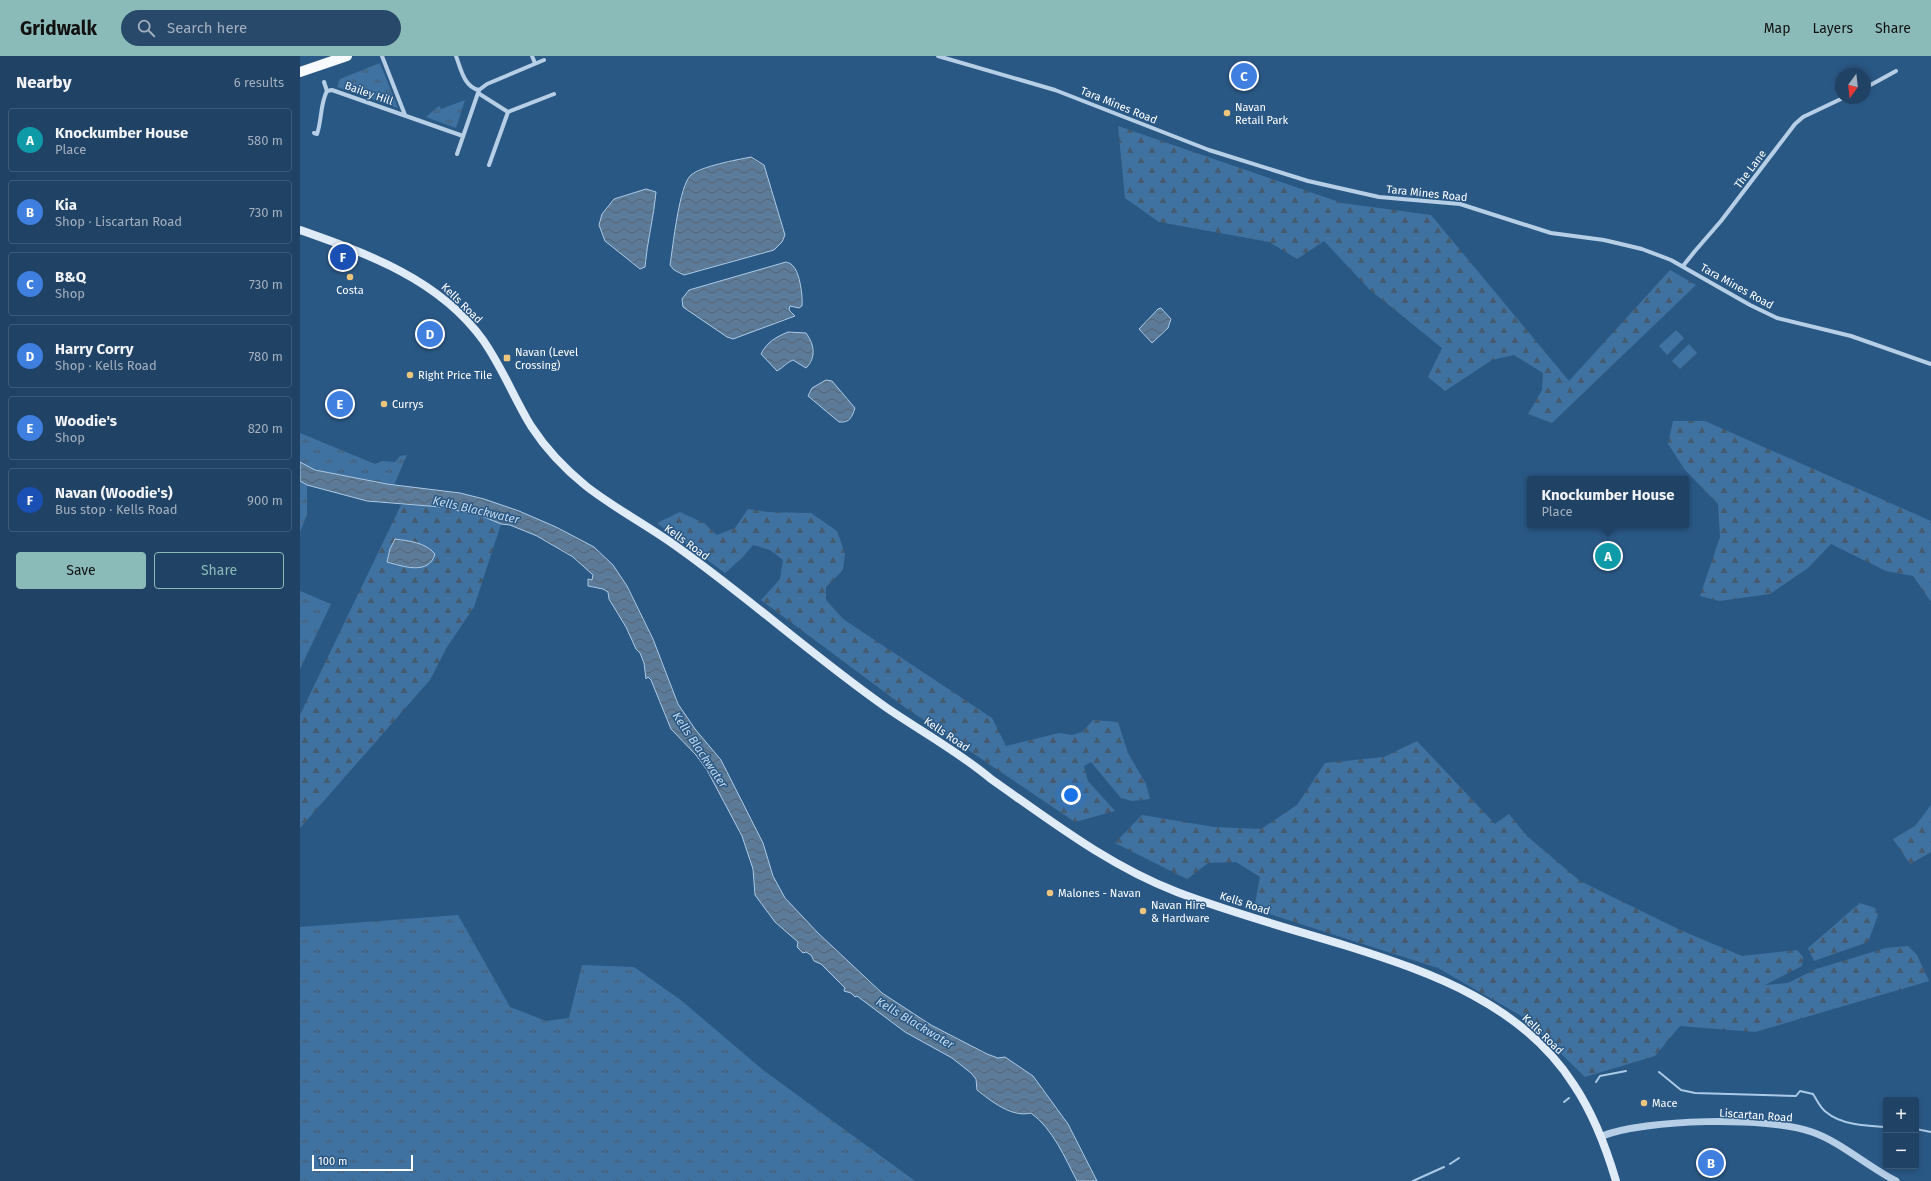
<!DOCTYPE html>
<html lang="en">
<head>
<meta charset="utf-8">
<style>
  body { margin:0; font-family:"Fira Sans",sans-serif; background:#28496a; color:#f1f3f6 }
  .controls { position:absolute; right:12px; bottom:12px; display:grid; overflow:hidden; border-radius:4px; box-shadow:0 2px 6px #0003 }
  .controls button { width:36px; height:36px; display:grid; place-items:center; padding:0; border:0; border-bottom:1px solid #3d5b78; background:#204264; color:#f1f3f6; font:20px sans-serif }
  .compass { position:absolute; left:1535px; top:12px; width:36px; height:36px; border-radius:50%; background:#204264; box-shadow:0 2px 6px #0003; rotate:195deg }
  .scale { position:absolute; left:12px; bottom:10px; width:101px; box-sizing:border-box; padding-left:4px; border:2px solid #fff; border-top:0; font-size:11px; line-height:14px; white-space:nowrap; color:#fff; -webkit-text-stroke:3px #2a5885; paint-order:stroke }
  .you { position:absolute; left:771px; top:739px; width:14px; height:14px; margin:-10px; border:3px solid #fff; border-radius:50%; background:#1a73e8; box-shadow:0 0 0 6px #1a73e833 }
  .badge { display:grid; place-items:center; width:26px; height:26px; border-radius:50%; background:#8bbbb9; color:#fff; font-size:13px; font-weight:700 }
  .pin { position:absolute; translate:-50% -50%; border:2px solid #fff; box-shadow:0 1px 4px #0006 }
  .popup { position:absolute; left:1227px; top:420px; width:162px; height:52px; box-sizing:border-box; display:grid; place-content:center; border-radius:4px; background:#204264; filter:drop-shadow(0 1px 3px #0005); font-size:13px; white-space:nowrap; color:#a2b0bf }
  .popup b { font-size:15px; color:#f1f3f6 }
  .popup::after { content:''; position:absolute; left:50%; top:100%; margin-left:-8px; border:8px solid transparent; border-top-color:#204264 }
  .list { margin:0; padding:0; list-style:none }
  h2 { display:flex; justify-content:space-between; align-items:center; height:52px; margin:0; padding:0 16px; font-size:17px }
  h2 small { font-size:13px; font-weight:400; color:#a2b0bf }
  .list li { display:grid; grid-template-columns:26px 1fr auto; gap:12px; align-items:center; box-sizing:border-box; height:64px; margin:0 8px 8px; padding:0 8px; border:1px solid #3d5b78; border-radius:4px }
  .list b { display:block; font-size:15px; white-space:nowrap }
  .list p { margin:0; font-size:13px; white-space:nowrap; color:#a2b0bf }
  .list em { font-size:13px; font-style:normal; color:#a2b0bf }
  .actions { display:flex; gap:8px; padding:12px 16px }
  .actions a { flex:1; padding:9px 0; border:1px solid #8bbbb9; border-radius:4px; text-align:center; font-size:14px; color:#8bbbb9 }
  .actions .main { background:#8bbbb9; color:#111 }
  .icon { flex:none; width:22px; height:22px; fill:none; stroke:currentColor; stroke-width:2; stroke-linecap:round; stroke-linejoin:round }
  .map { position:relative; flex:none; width:1631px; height:1125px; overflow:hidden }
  header { display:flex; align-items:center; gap:24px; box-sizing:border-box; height:56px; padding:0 20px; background:#8bbbb9; color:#111 }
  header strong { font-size:19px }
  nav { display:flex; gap:22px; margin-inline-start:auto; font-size:14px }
  .search { width:280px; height:36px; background:#28496a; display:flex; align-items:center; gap:10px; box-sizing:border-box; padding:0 14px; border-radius:22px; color:#a2b0bf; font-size:15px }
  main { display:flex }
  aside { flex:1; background:#204264 }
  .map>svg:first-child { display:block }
  .grass { fill:url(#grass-tufts) }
  .forest { fill:url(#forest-firs) }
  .pitch { fill:#3f72a1 }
  .water { fill:url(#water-waves); stroke:#abcae7 }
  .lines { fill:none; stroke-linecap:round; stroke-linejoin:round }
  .stream { stroke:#abcae7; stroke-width:2 }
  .minor { stroke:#b6cfe7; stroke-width:4 }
  .tertiary { stroke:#b6cfe7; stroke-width:7 }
  .secondary { stroke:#dfebf7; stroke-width:8 }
  .primary { stroke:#f7fafe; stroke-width:10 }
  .poi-dot { fill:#edc67d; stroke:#2a5885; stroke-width:1.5 }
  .labels { text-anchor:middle; stroke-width:3; stroke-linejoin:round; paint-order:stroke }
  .street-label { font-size:11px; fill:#fff; stroke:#2a5885 }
  .poi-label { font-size:11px; fill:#fff; stroke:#2a5885; text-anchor:start }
  .water-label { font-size:12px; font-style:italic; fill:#c1d9ee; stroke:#2a5885 }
</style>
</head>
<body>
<header>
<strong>Gridwalk</strong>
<div class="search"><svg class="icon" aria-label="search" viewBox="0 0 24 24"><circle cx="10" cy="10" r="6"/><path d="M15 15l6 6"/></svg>Search here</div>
<nav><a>Map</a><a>Layers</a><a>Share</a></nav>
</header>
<main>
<aside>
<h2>Nearby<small>6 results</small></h2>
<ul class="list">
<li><span class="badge" style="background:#0f9aa8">A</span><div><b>Knockumber House</b><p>Place</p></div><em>580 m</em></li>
<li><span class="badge" style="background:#3f7fe0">B</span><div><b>Kia</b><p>Shop · Liscartan Road</p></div><em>730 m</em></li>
<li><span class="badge" style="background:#3f7fe0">C</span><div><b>B&amp;Q</b><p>Shop</p></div><em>730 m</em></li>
<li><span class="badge" style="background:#3f7fe0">D</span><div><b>Harry Corry</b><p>Shop · Kells Road</p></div><em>780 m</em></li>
<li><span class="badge" style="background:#3f7fe0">E</span><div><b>Woodie's</b><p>Shop</p></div><em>820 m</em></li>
<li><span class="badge" style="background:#1a4fb4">F</span><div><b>Navan (Woodie's)</b><p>Bus stop · Kells Road</p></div><em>900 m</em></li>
</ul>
<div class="actions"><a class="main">Save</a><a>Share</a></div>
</aside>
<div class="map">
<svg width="1631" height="1125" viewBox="0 0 1631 1125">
  <defs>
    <pattern id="grass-tufts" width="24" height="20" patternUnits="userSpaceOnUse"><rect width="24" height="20" fill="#3f72a1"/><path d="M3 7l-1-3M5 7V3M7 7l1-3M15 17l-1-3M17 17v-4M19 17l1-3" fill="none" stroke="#475b6e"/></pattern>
    <pattern id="forest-firs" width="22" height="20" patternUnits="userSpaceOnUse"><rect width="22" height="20" fill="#3f72a1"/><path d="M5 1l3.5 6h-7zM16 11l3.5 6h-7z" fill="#475b6e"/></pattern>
    <pattern id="water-waves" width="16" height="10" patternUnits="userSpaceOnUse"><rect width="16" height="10" fill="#5b7b99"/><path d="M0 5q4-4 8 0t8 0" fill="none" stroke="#546472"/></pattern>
  </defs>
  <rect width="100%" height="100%" fill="#2a5885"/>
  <g class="grass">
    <polygon points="80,7 98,52 37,31 40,23"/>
    <polygon points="165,44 156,72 126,61 139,50 141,53"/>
    <polygon points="0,377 75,408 82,405 95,406 100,400 107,399 94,429 15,414 0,406"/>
    <polygon points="0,425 7,429 7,459 0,476"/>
    <polygon points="0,535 31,548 0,613"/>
    <polygon points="158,859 210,951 246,965 269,962 282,909 334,911 382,945 463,1014 615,1125 0,1125 0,871"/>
  </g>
  <g class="forest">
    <polygon points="818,70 1042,147 1131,159 1269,325 1370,214 1396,229 1252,367 1228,358 1242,334 1243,317 1214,299 1192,304 1145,335 1128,321 1142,292 1069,233 1024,185 997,203 969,186 859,166 825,142"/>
    <polygon points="1373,365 1405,365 1631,465 1631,546 1613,520 1586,515 1531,488 1508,512 1470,538 1419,545 1400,540 1420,481 1418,448 1385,414 1368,388"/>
    <path d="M101,449C133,450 173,450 201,468L174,551L147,591L130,624L0,772V659Z"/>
    <polygon points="448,453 467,456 511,457 537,475 545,498 543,514 526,531 526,544 543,563 692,662 706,690 759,677 772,679 782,676 793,664 818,666 828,697 846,728 850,743 832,745 821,742 791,706 784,710 788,725 815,755 775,766 606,652 461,544 480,523 483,504 470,494 453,489 442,502 425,517 357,467 380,456 404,467 417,479 435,472"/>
    <polygon points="1117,685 1195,768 1209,758 1227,780 1280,825 1380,874 1442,900 1497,894 1503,901 1502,910 1465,929 1488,927 1516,913 1586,892 1608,890 1617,899 1629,925 1455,976 1380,970 1355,1000 1285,1021 1223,961 1138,912 954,853 960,821 936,806 908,807 887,823 815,787 842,759 914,771 961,773 997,749 1025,707 1084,701"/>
    <polygon points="1631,749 1631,796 1610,808 1593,783 1615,770"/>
    <polygon points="1560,847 1575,852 1578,859 1568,886 1514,905 1508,892"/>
  </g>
  <g class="pitch">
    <polygon points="1376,274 1384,282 1367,299 1359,290"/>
    <polygon points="1389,288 1397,297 1380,313 1372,305"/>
  </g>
  <g class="water">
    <path d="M451,101L464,109L485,179L482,186L474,194L384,219L374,214L370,209C373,191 379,129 391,119C402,110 436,104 451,101Z"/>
    <path d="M346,133L356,136C354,161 347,185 345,211L340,213L305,185L299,169L302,158L314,143Z"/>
    <path d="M486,206C488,207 491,207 492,209C500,215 503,241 502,250L499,252L490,250L489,254L495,260L433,283L427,281L383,251L382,243L389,234Z"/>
    <polygon points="861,252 871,263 868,272 852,287 839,273 858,253"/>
    <path d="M488,276L506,277C514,288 517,301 506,312L493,304C487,306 484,311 477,315L461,298C467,286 476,281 488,276Z"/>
    <path d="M526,324L532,325L555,352C552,361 550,367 539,366L508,340L512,332Z"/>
    <path d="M0,406L15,414L87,428L160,437L184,443L219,455L256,471L294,491L313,509L327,530L353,583L378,648L395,673L421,704L463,787L473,820L485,842L518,877L582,937L631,969L687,998L698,1002L705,1001L733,1020L768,1068L797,1125H777C765,1102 753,1073 731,1057C712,1062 691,1045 677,1034L676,1023L671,1017L652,1002L605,976L557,940L555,941L551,937L544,935L545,932L521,908L514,905L511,899L506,896L503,897L497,891L498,886L475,866L455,839L453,813L442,780L407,714L396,699L371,673L351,624L348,621L346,623L344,607L340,597L336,593L326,571L309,543L308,536L303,533L288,530V523L292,524L293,519L273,501L237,480L210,469L201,468L182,460L141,451L67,445L7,429L0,425Z"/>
    <path d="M95,483C109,485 125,486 135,498C129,520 102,510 87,506L90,493Z"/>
  </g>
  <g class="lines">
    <g class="stream">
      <path d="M1359,1016L1381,1034L1395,1037L1496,1040L1500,1035L1513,1038C1517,1044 1520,1052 1526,1056C1541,1069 1567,1070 1586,1071"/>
      <polyline points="1296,1026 1300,1020 1326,1015"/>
      <polyline points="1264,1046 1269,1042"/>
      <polyline points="1616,1073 1631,1076"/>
      <polyline points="1150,1108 1159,1102"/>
      <polyline points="1113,1125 1144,1111"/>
    </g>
    <g class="minor">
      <polyline points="82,0 105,59"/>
      <path d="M156,0C161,13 164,31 179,34L157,98"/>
      <polyline points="232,0 235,7"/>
      <polyline points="638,0 755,34 909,94 1008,125 1079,141 1160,148 1251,177 1304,184 1342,193 1371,204 1450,249 1477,262 1551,280 1631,308"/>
      <polyline points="24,26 27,35"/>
      <polyline points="1565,32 1596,15"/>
      <polyline points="179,34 187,28 244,4"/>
      <polyline points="178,37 208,56 189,109"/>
      <polyline points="208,56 254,38"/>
      <path d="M14,77L17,78C22,64 20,48 27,35L32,34L163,80"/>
      <polyline points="1383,210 1395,195 1421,165 1495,68 1503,61 1543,42"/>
    </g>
    <path class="tertiary" d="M1302,1080C1345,1063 1467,1060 1512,1076C1541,1086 1568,1111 1596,1125"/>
    <path class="secondary" d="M0,174C68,198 139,223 183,284C202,311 214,342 231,370C246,393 265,413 286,430C314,452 347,469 376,490C448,541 514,601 587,652C622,676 659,696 691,723C751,765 809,810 877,836C932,857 991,873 1047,890C1133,917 1223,949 1274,1029C1294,1059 1306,1091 1316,1125"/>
    <polyline class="primary" points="0,16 47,0"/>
  </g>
  <g class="poi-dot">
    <circle cx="927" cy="57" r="4"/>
    <circle cx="50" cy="221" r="4"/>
    <rect x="203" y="298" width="8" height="8" rx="2"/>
    <circle cx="110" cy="319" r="4"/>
    <circle cx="84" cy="348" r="4"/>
    <circle cx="750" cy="837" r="4"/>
    <circle cx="843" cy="855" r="4"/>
    <circle cx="1344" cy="1047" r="4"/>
  </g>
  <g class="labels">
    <g class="street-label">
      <text transform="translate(69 37) rotate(19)" y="4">Bailey Hill</text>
      <text transform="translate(819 49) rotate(22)" y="4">Tara Mines Road</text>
      <text transform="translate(1450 113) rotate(-53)" y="4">The Lane</text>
      <text transform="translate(1127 137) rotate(6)" y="4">Tara Mines Road</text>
      <text transform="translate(1437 230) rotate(29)" y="4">Tara Mines Road</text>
      <text transform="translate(162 247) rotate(44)" y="4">Kells Road</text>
      <text transform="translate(387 486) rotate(36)" y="4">Kells Road</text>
      <text transform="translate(647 678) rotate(34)" y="4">Kells Road</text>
      <text transform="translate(945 847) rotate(18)" y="4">Kells Road</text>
      <text transform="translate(1243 978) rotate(44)" y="4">Kells Road</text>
      <text transform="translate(1456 1059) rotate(4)" y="4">Liscartan Road</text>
    </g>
    <g class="poi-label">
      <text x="935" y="55">Navan<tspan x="935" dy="13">Retail Park</tspan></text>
      <text x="50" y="238" text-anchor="middle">Costa</text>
      <text x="215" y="300">Navan (Level<tspan x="215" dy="13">Crossing)</tspan></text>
      <text x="118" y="323">Right Price Tile</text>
      <text x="92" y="352">Currys</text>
      <text x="758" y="841">Malones - Navan</text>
      <text x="851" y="853">Navan Hire<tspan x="851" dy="13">&amp; Hardware</tspan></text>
      <text x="1352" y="1051">Mace</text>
    </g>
    <g class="water-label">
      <text transform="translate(176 454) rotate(13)" y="4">Kells Blackwater</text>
      <text transform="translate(400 694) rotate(56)" y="4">Kells Blackwater</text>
      <text transform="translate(615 967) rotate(31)" y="4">Kells Blackwater</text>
    </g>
  </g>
</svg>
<div class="controls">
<button>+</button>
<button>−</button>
</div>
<svg class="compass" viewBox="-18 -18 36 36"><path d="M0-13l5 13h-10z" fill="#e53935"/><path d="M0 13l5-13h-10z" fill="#a2b0bf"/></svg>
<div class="scale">100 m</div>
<div class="you"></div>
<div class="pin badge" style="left:1308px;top:500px;background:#0f9aa8">A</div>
<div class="popup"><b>Knockumber House</b>Place</div>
<div class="pin badge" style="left:1411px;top:1107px;background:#3f7fe0">B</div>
<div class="pin badge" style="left:944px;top:20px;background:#3f7fe0">C</div>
<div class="pin badge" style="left:130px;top:278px;background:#3f7fe0">D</div>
<div class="pin badge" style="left:40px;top:348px;background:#3f7fe0">E</div>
<div class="pin badge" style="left:43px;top:201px;background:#1a4fb4">F</div>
</div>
</main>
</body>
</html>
